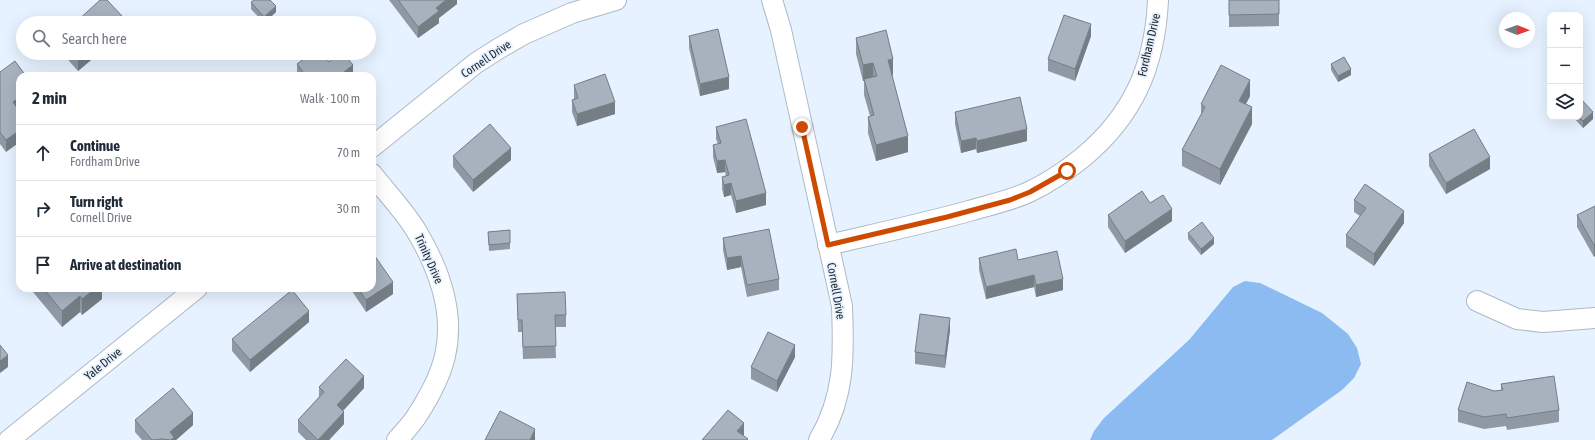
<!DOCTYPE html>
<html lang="en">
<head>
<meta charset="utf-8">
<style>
  body { margin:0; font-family:"Asap Condensed",sans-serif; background:#f6f6f7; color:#1f2937 }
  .controls { position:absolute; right:12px; top:12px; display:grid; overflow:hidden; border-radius:8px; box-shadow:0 4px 16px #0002 }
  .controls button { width:36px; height:36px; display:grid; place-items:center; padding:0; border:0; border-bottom:1px solid #e0e1e3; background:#fff; color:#1f2937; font:20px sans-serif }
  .compass { position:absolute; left:1499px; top:12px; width:36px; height:36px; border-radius:50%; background:#fff; box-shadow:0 4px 16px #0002; rotate:91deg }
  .stop { position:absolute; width:12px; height:12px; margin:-9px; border:3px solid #ce4a00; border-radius:50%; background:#fff }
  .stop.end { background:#ce4a00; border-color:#fff; box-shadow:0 1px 4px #0008 }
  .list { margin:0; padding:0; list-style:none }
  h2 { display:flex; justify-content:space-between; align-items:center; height:52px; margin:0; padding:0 16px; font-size:17px }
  h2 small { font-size:13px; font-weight:400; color:#747a83 }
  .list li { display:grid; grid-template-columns:26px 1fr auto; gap:12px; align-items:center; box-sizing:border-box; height:56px; padding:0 16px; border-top:1px solid #e0e1e3 }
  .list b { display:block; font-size:15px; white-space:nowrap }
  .list p { margin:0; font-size:13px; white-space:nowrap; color:#747a83 }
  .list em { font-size:13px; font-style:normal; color:#747a83 }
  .icon { flex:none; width:22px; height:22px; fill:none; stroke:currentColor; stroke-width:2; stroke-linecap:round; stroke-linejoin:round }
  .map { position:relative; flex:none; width:1595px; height:440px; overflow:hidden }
  .search { position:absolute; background:#fff; box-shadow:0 4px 16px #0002; left:16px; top:16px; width:360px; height:44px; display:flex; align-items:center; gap:10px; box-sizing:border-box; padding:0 14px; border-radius:22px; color:#747a83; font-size:15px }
  .panel { position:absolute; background:#fff; box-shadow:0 4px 16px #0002; left:16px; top:72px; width:360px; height:220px; border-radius:12px }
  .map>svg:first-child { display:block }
  .water { fill:#8bbbf0 }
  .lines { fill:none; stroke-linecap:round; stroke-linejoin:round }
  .street-casing { stroke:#aeb9c6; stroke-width:22 }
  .street { stroke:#fff; stroke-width:20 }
  .wall { fill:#9099a3 }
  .shaded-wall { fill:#757d85 }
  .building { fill:#a7b2be; stroke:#757d85 }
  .route { stroke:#ce4a00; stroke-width:5 }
  .labels { text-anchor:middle; stroke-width:3.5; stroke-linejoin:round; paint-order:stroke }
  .street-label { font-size:12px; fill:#1e2227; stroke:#e6f2ff }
</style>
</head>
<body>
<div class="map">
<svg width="1595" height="440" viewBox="0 0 1595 440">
  <rect width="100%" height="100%" fill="#e6f2ff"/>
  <polygon class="water" points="1245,281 1260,283 1322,313 1348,334 1357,348 1361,364 1354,378 1342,390 1272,440 1090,440 1094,431 1104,418 1189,340 1233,287"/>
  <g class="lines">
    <defs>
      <g id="street">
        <path d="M772,0L781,30L842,306C844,356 845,396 819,440"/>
        <polyline points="372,147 476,63 498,49 524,34 572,13 616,0"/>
        <path d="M372,174C386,192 406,213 417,232C439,269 455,313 445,356C440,377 429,397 418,414C413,423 404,432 397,440"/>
        <path d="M828,245C875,234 922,224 969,211C989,205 1010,201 1029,192C1048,183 1066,171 1082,158C1133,116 1155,66 1158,0"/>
        <polyline points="1477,301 1517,319 1543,322 1595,318"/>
        <polyline points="9,440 197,288"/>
      </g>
    </defs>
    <use href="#street" class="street-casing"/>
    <use href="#street" class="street"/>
  </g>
  <g class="wall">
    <polygon points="389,0 457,0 457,4 439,18 439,23 418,38"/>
    <polygon points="1229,0 1279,0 1279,26 1229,27"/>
    <polygon points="251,2 276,12 264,23 251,9"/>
    <polygon points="689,36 729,89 700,96 689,48"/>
    <polygon points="1091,36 1075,81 1048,71 1048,59"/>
    <polygon points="856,38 893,75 892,75 908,152 876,161 868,133 868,117 870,116 864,95 864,81 863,81 856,54"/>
    <polygon points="62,53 92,53 91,55 91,60 78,71"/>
    <polygon points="329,62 353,76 297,76 297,64"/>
    <polygon points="1331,64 1351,75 1338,82 1331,70"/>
    <polygon points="0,72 20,76 20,109 19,110 6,152 0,144"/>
    <polygon points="574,85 615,114 577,126 572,112 572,100 574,99"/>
    <polygon points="1250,96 1246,104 1252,124 1220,185 1182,166 1182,150 1201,115 1201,104"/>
    <polygon points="955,112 1027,141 977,153 976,149 961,153 955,124"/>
    <polygon points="1573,117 1580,117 1593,119 1583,128"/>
    <polygon points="716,127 766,205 736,213 731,195 724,197 722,189 722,177 726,176 725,172 717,173 713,157 713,145 718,144 716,139"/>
    <polygon points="1429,154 1490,169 1446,194 1429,166"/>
    <polygon points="453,156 511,160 473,192 453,167"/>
    <polygon points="1354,200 1404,223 1374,266 1346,247 1346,235 1360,216 1354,212"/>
    <polygon points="1150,203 1172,221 1125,253 1108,227 1108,215"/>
    <polygon points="1595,206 1594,257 1577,227 1577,215"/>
    <polygon points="510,230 510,249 489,251 488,232"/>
    <polygon points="1188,233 1214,244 1201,255 1188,239"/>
    <polygon points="723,238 779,279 779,290 747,297 741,267 727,270 723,250"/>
    <polygon points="979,258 1018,260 1063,290 1036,297 1034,287 986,299 979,270"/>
    <polygon points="33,288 106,288 102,291 102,299 82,315 80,312 62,327 33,292"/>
    <polygon points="350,288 372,288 393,294 366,312"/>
    <polygon points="517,294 566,315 566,327 555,327 556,358 523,359 522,332 518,332"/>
    <polygon points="309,322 250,372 232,351 232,339"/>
    <polygon points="950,330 945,368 915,364 915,352"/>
    <polygon points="795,357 777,392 751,379 751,367"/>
    <polygon points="1501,384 1559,410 1559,422 1507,430 1506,426 1484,429 1458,422 1458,410 1494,391 1501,391"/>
    <polygon points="319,387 364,388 343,411 344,424 329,440 306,440 298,432 298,420 319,397"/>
    <polygon points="135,420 193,425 176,440 142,440 135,432"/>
  </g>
  <g class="shaded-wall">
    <polygon points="446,0 457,0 457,4 439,18 439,23 418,38 418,27 436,8"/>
    <polygon points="276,6 276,12 264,23 264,17"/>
    <polygon points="122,16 122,23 117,23 117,20"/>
    <polygon points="1091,24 1091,36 1075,81 1075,69"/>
    <polygon points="85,53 92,53 91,55 91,60 78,71 78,59"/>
    <polygon points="893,59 893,75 888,76 888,60"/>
    <polygon points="873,63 873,79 864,79 864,81 863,81 863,65"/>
    <polygon points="353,65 353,76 344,76 344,72"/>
    <polygon points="1351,69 1351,75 1338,82 1338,76"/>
    <polygon points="729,77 729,89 700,96 700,84"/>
    <polygon points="1250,80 1250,96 1239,117 1239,101"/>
    <polygon points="20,97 20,109 13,114 13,102"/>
    <polygon points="615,102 615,114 577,126 577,114"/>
    <polygon points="1252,107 1252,124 1220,185 1220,169"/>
    <polygon points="1593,112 1593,119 1583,128 1583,121"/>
    <polygon points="1027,129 1027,141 977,153 977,141"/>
    <polygon points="20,130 20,142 6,152 6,140"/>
    <polygon points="908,136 908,152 876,161 876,145"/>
    <polygon points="976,138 976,149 961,153 961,141"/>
    <polygon points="511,148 511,160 473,192 473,180"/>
    <polygon points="1490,157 1490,169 1446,194 1446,183"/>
    <polygon points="725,160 725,172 717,173 717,161"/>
    <polygon points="731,183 731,195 724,197 724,185"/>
    <polygon points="766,193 766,205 736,213 736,201"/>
    <polygon points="1172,209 1172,221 1125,253 1125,241"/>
    <polygon points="1404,211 1404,223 1374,266 1374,254"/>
    <polygon points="1214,238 1214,244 1201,255 1201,249"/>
    <polygon points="1595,244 1595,256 1594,257 1594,245"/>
    <polygon points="741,256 741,267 727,270 727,258"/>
    <polygon points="1034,275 1034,287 986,299 986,287"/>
    <polygon points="1063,279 1063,290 1036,297 1036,285"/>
    <polygon points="393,282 393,294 366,312 366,300"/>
    <polygon points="96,288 106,288 102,291 102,299 82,315 82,299"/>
    <polygon points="336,288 340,288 336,291"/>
    <polygon points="80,296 80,312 62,327 62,311"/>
    <polygon points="309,311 309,322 250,372 250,360"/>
    <polygon points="950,318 950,330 945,368 945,356"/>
    <polygon points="795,345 795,357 777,392 777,381"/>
    <polygon points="8,355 8,367 0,373 0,361"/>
    <polygon points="364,376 364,388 337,417 337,405"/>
    <polygon points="344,412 344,424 329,440 318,440"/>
    <polygon points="193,413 193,425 176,440 170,440 170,432"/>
    <polygon points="744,423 744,435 739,440 737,431"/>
    <polygon points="535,429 535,440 530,440"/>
  </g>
  <g class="building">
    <polygon points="100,0 107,0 122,16 117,20 119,23 75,23"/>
    <polygon points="254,0 270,0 276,6 264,17 251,2"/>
    <polygon points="398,0 446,0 436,8 439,11 418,27"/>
    <polygon points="1229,0 1279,0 1279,14 1229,15"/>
    <polygon points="1064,15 1091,24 1075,69 1048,59"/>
    <polygon points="718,29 729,77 700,84 689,36"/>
    <polygon points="886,30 893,59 888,60 908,136 876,145 868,117 874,115 864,79 877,76 873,63 863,65 856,38"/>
    <polygon points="72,53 85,53 78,59"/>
    <polygon points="311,53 322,53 329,62 339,53 343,53 353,65 344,72 346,76 306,76 297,64"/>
    <polygon points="1344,57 1351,69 1338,76 1331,64"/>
    <polygon points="15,61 26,76 20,76 20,97 13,102 20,112 20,130 6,140 0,132 0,72"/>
    <polygon points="1221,65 1250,80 1239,101 1252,107 1220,169 1182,150 1205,107 1201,104"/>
    <polygon points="605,74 615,102 577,114 572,100 578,98 574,85"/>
    <polygon points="1020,97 1027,129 977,141 976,138 961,141 955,112"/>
    <polygon points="1580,98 1593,112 1583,121 1579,117 1580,117"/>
    <polygon points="746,119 766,193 736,201 731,183 724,185 722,177 729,175 725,160 717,161 713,145 721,143 716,127"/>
    <polygon points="490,124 511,148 473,180 453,156"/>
    <polygon points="1474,129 1490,157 1446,183 1429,154"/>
    <polygon points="1365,184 1404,211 1374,254 1346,235 1366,208 1354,200"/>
    <polygon points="1142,191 1150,203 1163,195 1172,209 1125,241 1108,215"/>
    <polygon points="1595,206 1595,244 1594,245 1577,215"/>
    <polygon points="1202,222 1214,238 1201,249 1188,233"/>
    <polygon points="769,229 779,279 747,285 741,256 727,258 723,238"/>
    <polygon points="510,230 510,243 489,245 488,232"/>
    <polygon points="1016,249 1018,260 1057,251 1063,279 1036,285 1034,275 986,287 979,258"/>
    <polygon points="372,252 393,282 366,300 358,288 372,288"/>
    <polygon points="43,288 96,288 82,299 80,296 62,311"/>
    <polygon points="292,290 309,311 250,360 232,339"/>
    <polygon points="565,292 566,315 555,315 556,346 523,347 522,320 518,320 517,294"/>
    <polygon points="920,314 950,318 945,356 915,352"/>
    <polygon points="768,332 795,345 777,381 751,367"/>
    <polygon points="0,345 8,355 0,361"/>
    <polygon points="346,359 364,376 337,405 344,412 318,440 298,420 324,392 319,387"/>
    <polygon points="1554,376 1559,410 1507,418 1506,414 1484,417 1458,410 1467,382 1494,391 1503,390 1501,384"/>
    <polygon points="173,388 193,413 170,432 174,437 171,440 162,439 152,440 135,420"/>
    <polygon points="728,410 744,423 737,431 748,439 747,440 702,440"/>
    <polygon points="500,411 535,429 530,440 485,440"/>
  </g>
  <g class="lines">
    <polyline class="route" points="802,127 828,245 947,217 1010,200 1030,192 1067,171"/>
  </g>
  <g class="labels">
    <g class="street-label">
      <text transform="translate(1149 45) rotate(-77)" y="4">Fordham Drive</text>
      <text transform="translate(486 59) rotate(-34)" y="4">Cornell Drive</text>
      <text transform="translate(429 259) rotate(66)" y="4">Trinity Drive</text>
      <text transform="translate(836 291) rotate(80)" y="4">Cornell Drive</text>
      <text transform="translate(103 364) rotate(-39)" y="4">Yale Drive</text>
    </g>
  </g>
</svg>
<div class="controls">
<button>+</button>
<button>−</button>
<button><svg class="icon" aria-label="layers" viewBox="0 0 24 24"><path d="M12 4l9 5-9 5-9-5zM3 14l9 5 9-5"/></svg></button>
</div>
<svg class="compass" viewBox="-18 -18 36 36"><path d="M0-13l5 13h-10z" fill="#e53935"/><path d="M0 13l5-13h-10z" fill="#747a83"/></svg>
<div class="stop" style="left:1067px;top:171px"></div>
<div class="stop end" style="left:802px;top:127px"></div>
<div class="search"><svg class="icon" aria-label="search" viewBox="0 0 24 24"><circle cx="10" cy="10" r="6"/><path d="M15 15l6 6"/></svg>Search here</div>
<section class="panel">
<h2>2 min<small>Walk · 100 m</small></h2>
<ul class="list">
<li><svg class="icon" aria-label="ahead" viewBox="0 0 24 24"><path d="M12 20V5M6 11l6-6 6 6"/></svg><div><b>Continue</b><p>Fordham Drive</p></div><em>70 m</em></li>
<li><svg class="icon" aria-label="right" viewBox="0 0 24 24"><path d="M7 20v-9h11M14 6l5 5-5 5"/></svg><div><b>Turn right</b><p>Cornell Drive</p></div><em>30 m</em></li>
<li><svg class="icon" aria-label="arrive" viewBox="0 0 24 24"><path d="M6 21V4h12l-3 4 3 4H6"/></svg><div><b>Arrive at destination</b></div></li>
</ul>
</section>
</div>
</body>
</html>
